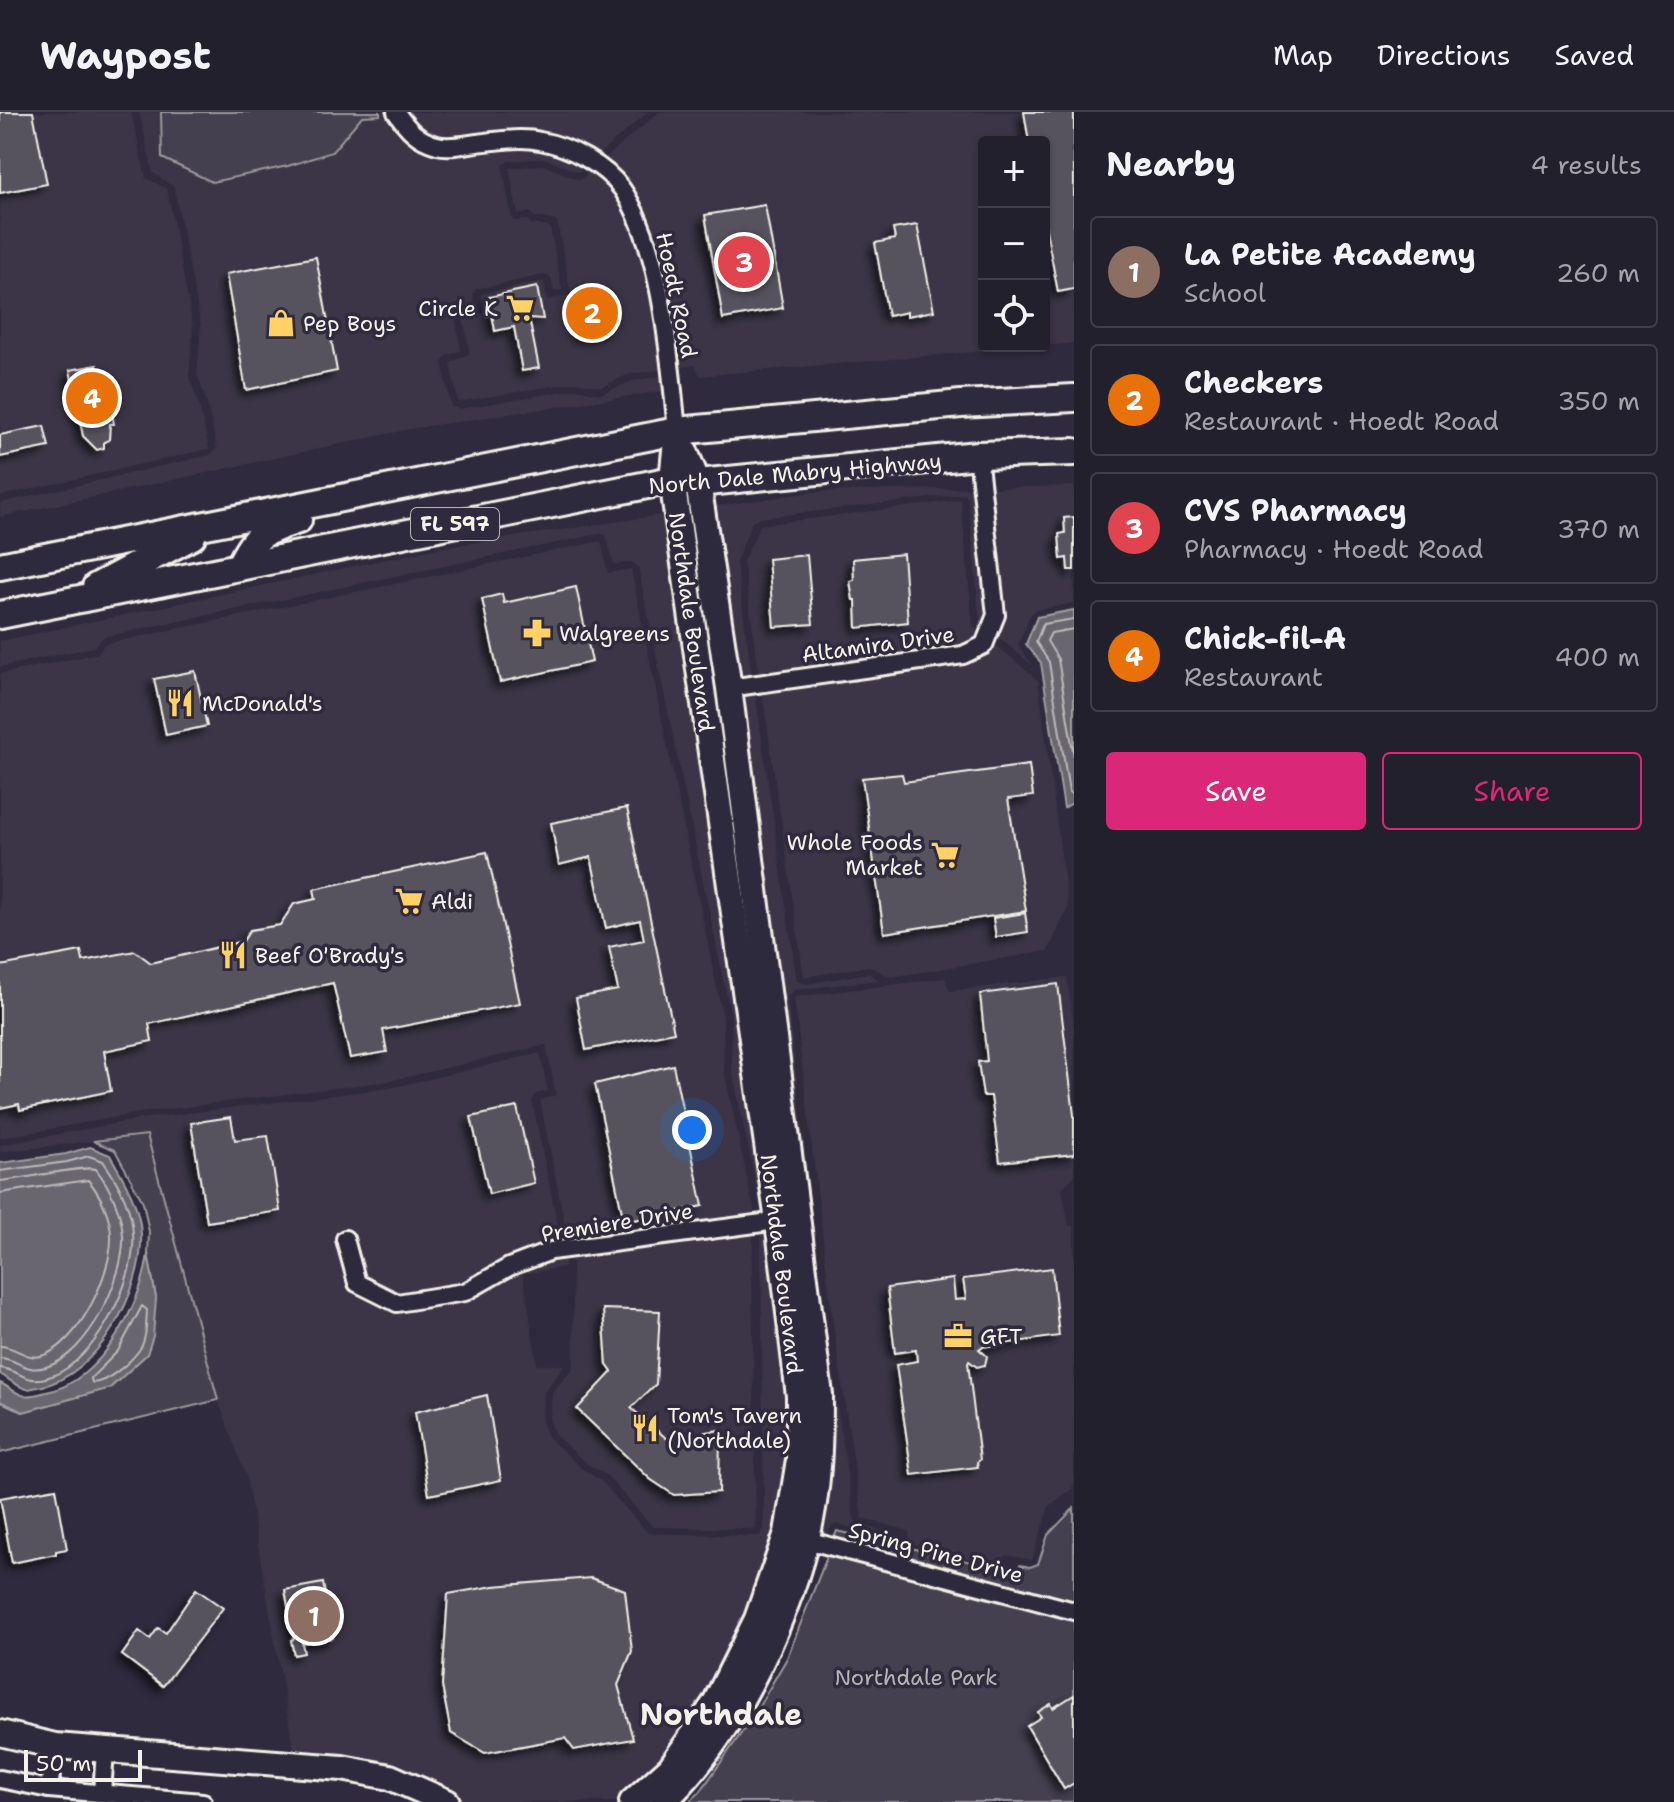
<!DOCTYPE html>
<html lang="en">
<head>
<meta charset="utf-8">
<style>
  body { margin:0; font-family:"Shantell Sans",sans-serif; background:#2f2d3a; color:#f1f3f6 }
  .controls { position:absolute; right:24px; top:24px; display:grid; overflow:hidden; border-radius:8px; box-shadow:0 2px 6px #0004 }
  .controls button { width:72px; height:72px; display:grid; place-items:center; padding:0; border:0; border-bottom:2px solid #403e4a; background:#23202e; color:#f1f3f6; font:40px sans-serif }
  .scale { position:absolute; left:24px; bottom:20px; width:118px; box-sizing:border-box; padding-left:8px; border:4px solid #f4f1e8; border-top:0; font-size:22px; line-height:28px; white-space:nowrap; color:#f4f1e8; -webkit-text-stroke:6px #2f2a3d; paint-order:stroke }
  .you { position:absolute; left:692px; top:1018px; width:28px; height:28px; margin:-20px; border:6px solid #fff; border-radius:50%; background:#1a73e8; box-shadow:0 0 0 12px #1a73e833 }
  .badge { display:grid; place-items:center; width:52px; height:52px; border-radius:50%; background:#db2777; color:#fff; font-size:26px; font-weight:700 }
  .pin { position:absolute; translate:-50% -50%; border:4px solid #fff; box-shadow:0 2px 8px #0006 }
  .list { margin:0; padding:0; list-style:none }
  h2 { display:flex; justify-content:space-between; align-items:center; height:104px; margin:0; padding:0 32px; font-size:34px }
  h2 small { font-size:26px; font-weight:400; color:#a3a3aa }
  .list li { display:grid; grid-template-columns:52px 1fr auto; gap:24px; align-items:center; box-sizing:border-box; height:112px; margin:0 16px 16px; padding:0 16px; border:2px solid #403e4a; border-radius:8px }
  .list b { display:block; font-size:30px; white-space:nowrap }
  .list p { margin:0; font-size:26px; white-space:nowrap; color:#a3a3aa }
  .list em { font-size:26px; font-style:normal; color:#a3a3aa }
  .actions { display:flex; gap:16px; padding:24px 32px }
  .actions a { flex:1; padding:18px 0; border:2px solid #db2777; border-radius:8px; text-align:center; font-size:28px; color:#db2777 }
  .actions .main { background:#db2777; color:#fff }
  .icon { flex:none; width:44px; height:44px; fill:none; stroke:currentColor; stroke-width:2; stroke-linecap:round; stroke-linejoin:round }
  .map { position:relative; flex:none; width:1074px; height:1690px; overflow:hidden }
  header { display:flex; align-items:center; gap:48px; box-sizing:border-box; height:112px; padding:0 40px; background:#23202e; border-bottom:2px solid #403e4a }
  header strong { font-size:38px }
  nav { display:flex; gap:44px; margin-inline-start:auto; font-size:28px }
  main { display:flex }
  aside { flex:1; background:#23202e }
  .map>svg:first-child { display:block }
  .built { fill:#3b3647 }
  .green { fill:#454050; stroke:#9c989c; stroke-width:2 }
  .water { fill:#6a6670; stroke:#a19ea0; stroke-width:2 }
  .lines { fill:none; stroke-linecap:round; stroke-linejoin:round }
  .shore { stroke:#bdb9b8; stroke-width:2 }
  .building { fill:#56525f; stroke:#f4f1e8; stroke-width:2; filter:url(#shadow) }
  .street-casing { stroke:#f4f1e8; stroke-width:22 }
  .secondary-casing { stroke:#f4f1e8; stroke-width:30 }
  .primary-casing { stroke:#f4f1e8; stroke-width:32 }
  .street { stroke:#2f2a3d; stroke-width:16 }
  .secondary { stroke:#2f2a3d; stroke-width:24 }
  .primary { stroke:#2f2a3d; stroke-width:26 }
  .labels { text-anchor:middle; stroke-width:7; stroke-linejoin:round; paint-order:stroke }
  .shield { fill:#2f2a3d; stroke:#b9b5b5; stroke-width:2 }
  .shield-label { font-size:20px; font-weight:bold; fill:#f4f1e8 }
  .street-label { font-size:22px; fill:#f4f1e8; stroke:#2f2a3d }
  .poi-label { font-size:22px; fill:#f4f1e8; stroke:#2f2a3d; text-anchor:start }
  .park-label { font-size:22px; fill:#b7b3b3; stroke:#2f2a3d }
  .district-label { font-size:30px; font-weight:bold; fill:#f4f1e8; stroke:#2f2a3d }
</style>
</head>
<body>
<header>
<strong>Waypost</strong>
<nav><a>Map</a><a>Directions</a><a>Saved</a></nav>
</header>
<main>
<div class="map">
<svg width="1074" height="1690" viewBox="0 0 1074 1690">
  <defs>
    <filter id="shadow"><feDropShadow dx="-5.5" dy="5.5" stdDeviation="4" flood-color="#0009"/></filter>
  </defs>
  <rect width="100%" height="100%" fill="#2f2a3d"/>
  <filter id="ink" filterUnits="userSpaceOnUse"><feTurbulence type="fractalNoise" baseFrequency=".0125" numOctaves="2"/><feDisplacementMap in="SourceGraphic" scale="16" xChannelSelector="R" yChannelSelector="G"/><feConvolveMatrix kernelMatrix="1 2 1 2 8 2 1 2 1" color-interpolation-filters="sRGB"/></filter>
  <g filter="url(#ink)">
    <g class="built">
      <polygon points="0,0 131,0 146,66 167,77 193,215 189,264 199,293 209,337 0,384"/>
      <polygon points="139,0 161,0 162,46 212,70 288,54 332,41 362,4 380,3 380,0 387,0 407,29 434,41 537,36 568,46 583,56 578,60 544,46 509,49 502,53 512,107 515,109 527,108 531,112 550,115 562,178 554,180 551,166 545,163 476,177 473,183 475,196 459,201 455,206 461,238 447,244 442,250 451,294 459,297 576,277 601,282 632,269 662,264 664,279 415,316 0,405 0,391 210,343 217,337 207,291 197,263 201,214 174,75 153,61"/>
      <polygon points="407,0 648,0 597,44 576,31 542,20 497,20 441,26 418,16"/>
      <polygon points="659,0 1074,0 1074,231 1044,234 1044,30 984,30 984,234 1042,234 700,264 695,253 630,262 601,275 576,270 458,290 450,251 470,241 463,206 484,201 481,182 544,169 547,188 571,183 557,109 534,105 530,100 518,103 509,56 543,53 580,68"/>
      <polygon points="1074,374 1074,491 1036,498 1030,503 1018,533 1033,554 997,524 1005,502 991,376"/>
      <polygon points="972,376 987,502 983,513 980,511 968,387 965,382 759,406 752,410 736,450 752,564 737,566 710,395 813,380"/>
      <polygon points="961,388 973,514 1038,568 1068,796 1048,839 891,865 869,854 804,865 743,450 760,413"/>
      <polygon points="668,402 692,578 690,583 693,585 768,1102 762,1103 732,957 731,905 638,455 632,450 614,453 606,423 599,422 103,525 94,535 0,555 0,529 444,435"/>
      <polygon points="601,429 608,461 631,457 723,906 724,958 754,1099 752,1162 756,1417 653,1415 606,1363 586,1351 555,1323 550,1309 552,1280 572,1258 574,1251 572,1148 540,988 556,983 546,933 389,969 139,1001 0,1026 0,562 99,541 104,532"/>
      <polygon points="755,580 797,869 806,872 868,861 879,868 794,878 787,884 825,1212 854,1407 859,1412 901,1424 901,1428 837,1412 831,1415 826,1426 816,1423 739,582"/>
      <polygon points="1067,865 1074,917 1074,1064 1062,1076 1069,1114 1074,1114 1074,1372 1071,1378 1049,1394 1032,1448 1005,1443 1002,1455 909,1431 909,1419 862,1406 833,1211 794,885 945,866 950,879"/>
      <polygon points="540,941 548,979 536,982 532,989 561,1129 550,1131 506,1148 462,1173 399,1182 365,1165 352,1118 334,1122 348,1173 352,1178 398,1199 466,1188 513,1163 553,1147 564,1145 565,1155 523,1162 537,1253 564,1253 544,1280 542,1309 548,1325 581,1356 600,1368 648,1421 756,1424 761,1423 764,1417 761,1120 770,1118 790,1285 790,1347 778,1419 749,1504 707,1587 654,1659 620,1690 467,1690 447,1681 295,1644 246,1364 218,1288 147,1023 0,1040 0,1033 140,1007 390,976"/>
    </g>
    <g class="green">
      <polygon points="161,0 380,0 380,3 362,4 332,40 288,54 212,70 162,46"/>
      <polygon points="147,1023 218,1288 0,1341 0,1289 23,1300 110,1276 147,1242 156,1186 148,1142 149,1120 143,1090 115,1038 93,1029"/>
      <polygon points="1074,1396 1074,1690 689,1690 700,1680 752,1606 787,1546 837,1419 1014,1460 1020,1453 1030,1455 1038,1452 1048,1423"/>
    </g>
    <g class="water">
      <polygon points="1074,498 1074,690 1064,696 1041,551 1026,532 1037,505"/>
      <path d="M90,1035L110,1043C124,1068 140,1093 141,1122C144,1178 97,1265 39,1275C35,1275 31,1277 27,1277C19,1276 7,1266 0,1262V1051L66,1042Z"/>
      <path d="M148,1142L156,1186L153,1224L147,1242L110,1276L23,1300L0,1289V1271C7,1274 14,1280 22,1283C29,1285 39,1282 46,1280C100,1271 142,1192 148,1142Z"/>
    </g>
    <g class="lines">
      <g class="shore">
        <polyline points="1074,507 1043,512 1036,530 1049,550 1069,680 1074,684"/>
        <polyline points="1074,517 1051,521 1047,529 1058,547 1074,645"/>
        <path d="M0,1059L67,1050L89,1044L103,1049C118,1070 132,1096 133,1122C137,1167 96,1248 52,1264C24,1274 22,1258 0,1256"/>
        <path d="M0,1069C18,1068 85,1053 96,1057C110,1075 122,1101 123,1124C125,1165 88,1243 46,1255C24,1261 19,1247 0,1246"/>
        <path d="M0,1081L88,1068C101,1083 111,1105 111,1125C112,1161 78,1234 41,1244C27,1248 15,1234 0,1234"/>
        <path d="M142,1194L147,1198C146,1211 147,1226 140,1237C131,1250 107,1271 92,1271L91,1266L118,1239Z"/>
      </g>
    </g>
    <g class="building">
      <polygon points="0,0 33,0 47,72 0,81"/>
      <polygon points="1024,0 1074,0 1074,177 1058,180 1044,107 1044,30 1029,30"/>
      <polygon points="765,93 783,196 723,207 705,103"/>
      <polygon points="917,113 934,199 907,204 907,200 888,204 875,131 895,127 893,117"/>
      <polygon points="316,145 337,259 246,278 226,162"/>
      <polygon points="537,175 543,207 529,206 539,256 522,259 514,215 495,219 489,185"/>
      <polygon points="594,182 600,211 608,209 609,218 580,224 578,215 588,213 582,184"/>
      <polygon points="97,253 98,261 104,260 114,312 110,312 109,328 104,330 104,336 97,338 83,324 70,258"/>
      <polygon points="44,314 49,335 0,345 0,323"/>
      <polygon points="1074,405 1074,458 1068,458 1067,446 1061,447 1059,422 1065,421 1064,406"/>
      <polygon points="903,442 908,510 857,516 856,488 853,488 850,469 854,468 853,447"/>
      <polygon points="807,443 813,512 774,515 768,447"/>
      <polygon points="576,475 592,550 500,570 482,487 502,482 504,491"/>
      <polygon points="195,559 207,614 166,623 154,567"/>
      <polygon points="1029,653 1033,684 1008,687 1026,799 884,821 862,666 902,662 904,670"/>
      <polygon points="627,696 674,920 586,938 576,886 618,878 609,835 644,828 640,808 606,816 591,745 559,753 551,711"/>
      <polygon points="487,740 520,891 383,918 387,940 350,946 333,871 149,912 152,929 104,939 111,979 20,998 19,992 0,996 0,854 81,839 83,849 135,839 151,851 243,829 250,818 280,813 294,792 316,787 314,777"/>
      <polygon points="1025,801 1028,820 996,825 993,806"/>
      <polygon points="1058,872 1074,1003 1074,1042 1000,1050 991,984 983,984 978,950 987,949 980,882"/>
      <polygon points="673,953 703,1094 624,1110 595,972"/>
      <polygon points="517,995 534,1071 489,1082 471,1005"/>
      <polygon points="231,1005 235,1028 268,1024 280,1099 207,1110 191,1011"/>
      <polygon points="1052,1156 1059,1224 982,1235 979,1237 987,1244 985,1253 977,1255 969,1249 968,1251 980,1348 977,1350 978,1355 912,1363 896,1253 917,1249 916,1238 895,1241 887,1176 953,1167 955,1188 966,1187 963,1167"/>
      <polygon points="603,1197 660,1199 656,1272 631,1296 666,1326 720,1318 719,1380 674,1383 650,1367 577,1297 612,1260 607,1253"/>
      <polygon points="487,1283 501,1368 429,1383 415,1300"/>
      <polygon points="56,1376 67,1437 56,1439 56,1442 12,1451 0,1386"/>
      <polygon points="591,1466 625,1478 632,1539 618,1573 633,1627 574,1638 565,1626 485,1641 451,1621 442,1574 448,1482 494,1474"/>
      <polygon points="323,1471 333,1526 302,1531 304,1541 294,1543 291,1528 294,1527 285,1478"/>
      <polygon points="196,1477 223,1496 163,1574 122,1543 139,1519 150,1527 158,1516 166,1521"/>
      <polygon points="1074,1583 1074,1671 1064,1677 1027,1614 1041,1605 1038,1600 1051,1592 1053,1596"/>
    </g>
    <g class="lines">
      <defs>
        <g id="street">
          <path d="M396,0C407,16 417,28 437,33C451,37 471,31 485,30C502,28 523,25 540,29C569,34 605,53 622,77C662,135 670,249 677,319"/>
          <polyline points="729,576 963,543 984,533 996,503 978,343"/>
          <polyline points="345,1127 357,1171 397,1191 465,1180 509,1155 551,1139 785,1108"/>
          <polyline points="799,1426 1074,1499"/>
          <polyline points="0,1667 49,1677 203,1690"/>
          <polyline points="49,1677 55,1634"/>
          <polyline points="102,1681 105,1639"/>
        </g>
        <g id="secondary">
          <polyline points="0,1621 55,1634 342,1656 390,1665 447,1690"/>
          <polyline points="632,1690 670,1656 715,1591 757,1507 787,1421 799,1348 799,1284 778,1109 672,368 677,319"/>
          <path d="M663,1690C729,1630 784,1515 806,1429C819,1381 820,1332 820,1283L729,576L698,371L678,322"/>
        </g>
        <g id="primary">
          <polyline points="0,454 677,319 961,292 1074,286"/>
          <path d="M239,455C256,421 262,420 298,408"/>
          <polyline points="96,475 192,424"/>
          <polyline points="0,503 672,368 698,371 978,343 1074,340"/>
        </g>
      </defs>
      <use href="#street" class="street-casing"/>
      <use href="#secondary" class="secondary-casing"/>
      <use href="#primary" class="primary-casing"/>
      <use href="#street" class="street"/>
      <use href="#secondary" class="secondary"/>
      <use href="#primary" class="primary"/>
    </g>
  </g>
  <defs>
    <symbol id="supermarket-bare" viewBox="-9 -9 18 18"><path d="M-6-5.5h2.5l.6 2H6L4.5 2H-2.5L-4.4-4H-6ZM-1.5 3.2a1.3 1.3 0 1 0 .1 0ZM3 3.2a1.3 1.3 0 1 0 .1 0Z" fill="#ffd166" stroke="#2f2a3d" stroke-width="2.5" paint-order="stroke"/></symbol>
    <symbol id="shop-bare" viewBox="-9 -9 18 18"><path d="M-5-2.5h2.3a2.7 3.5 0 0 1 5.4 0H5L5.5 6h-11ZM-1.5-2.5h3a1.5 2.3 0 0 0-3 0Z" fill="#ffd166" stroke="#2f2a3d" stroke-width="2.5" paint-order="stroke"/></symbol>
    <symbol id="pharmacy-bare" viewBox="-9 -9 18 18"><path d="M-2-6h4v4h4v4h-4v4h-4v-4h-4v-4h4Z" fill="#ffd166" stroke="#2f2a3d" stroke-width="2.5" paint-order="stroke"/></symbol>
    <symbol id="restaurant-bare" viewBox="-9 -9 18 18"><path d="M-5-6h1v4h1v-4h1v4h1v-4h1v5L-1.5 .5V6h-2V.5L-5-1ZM5-6V6H3V1.5H1.5Q1.5-4 5-6Z" fill="#ffd166" stroke="#2f2a3d" stroke-width="2.5" paint-order="stroke"/></symbol>
    <symbol id="office-bare" viewBox="-9 -9 18 18"><path d="M-6-3h4V-5.5h4V-3h4V5H-6ZM-1-4.5V-3h2v-1.5ZM-6 0V1H6V0Z" fill="#ffd166" stroke="#2f2a3d" stroke-width="2.5" paint-order="stroke"/></symbol>
  </defs>
  <g fill-rule="evenodd">
    <use href="#supermarket-bare" x="500" y="176" width="40" height="40"/>
    <use href="#shop-bare" x="261" y="191" width="40" height="40"/>
    <use href="#pharmacy-bare" x="517" y="501" width="40" height="40"/>
    <use href="#restaurant-bare" x="160" y="571" width="40" height="40"/>
    <use href="#supermarket-bare" x="925" y="723" width="40" height="40"/>
    <use href="#supermarket-bare" x="389" y="769" width="40" height="40"/>
    <use href="#restaurant-bare" x="213" y="823" width="40" height="40"/>
    <use href="#office-bare" x="938" y="1204" width="40" height="40"/>
    <use href="#restaurant-bare" x="625" y="1296" width="40" height="40"/>
  </g>
  <g class="labels">
    <rect class="shield" x="411" y="396" width="88" height="32" rx="6"/>
    <g class="shield-label">
      <text x="455" y="419">FL 597</text>
    </g>
    <g class="street-label">
      <text transform="translate(677 183) rotate(78)" y="8">Hoedt Road</text>
      <text transform="translate(795 361) rotate(-5)" y="8">North Dale Mabry Highway</text>
      <text transform="translate(692 510) rotate(82)" y="8">Northdale Boulevard</text>
      <text transform="translate(878 532) rotate(-8)" y="8">Altamira Drive</text>
      <text transform="translate(617 1110) rotate(-9)" y="8">Premiere Drive</text>
      <text transform="translate(782 1152) rotate(83)" y="8">Northdale Boulevard</text>
      <text transform="translate(936 1440) rotate(15)" y="8">Spring Pine Drive</text>
    </g>
    <g class="poi-label">
      <text x="498" y="204" text-anchor="end">Circle K</text>
      <text x="303" y="219">Pep Boys</text>
      <text x="559" y="529">Walgreens</text>
      <text x="202" y="599">McDonald's</text>
      <text x="923" y="738" text-anchor="end">Whole Foods<tspan x="923" dy="25">Market</tspan></text>
      <text x="431" y="797">Aldi</text>
      <text x="255" y="851">Beef O'Brady's</text>
      <text x="980" y="1232">GFT</text>
      <text x="667" y="1311">Tom's Tavern<tspan x="667" dy="25">(Northdale)</tspan></text>
    </g>
    <g class="park-label">
      <text x="916" y="1573">Northdale Park</text>
    </g>
    <g class="district-label">
      <text x="721" y="1613">Northdale</text>
    </g>
  </g>
</svg>
<div class="controls">
<button>+</button>
<button>−</button>
<button><svg class="icon" aria-label="locate" viewBox="0 0 24 24"><circle cx="12" cy="12" r="6"/><path d="M12 2v4M12 18v4M2 12h4M18 12h4"/></svg></button>
</div>
<div class="scale">50 m</div>
<div class="you"></div>
<div class="pin badge" style="left:314px;top:1504px;background:#8d6e63">1</div>
<div class="pin badge" style="left:592px;top:201px;background:#e8710a">2</div>
<div class="pin badge" style="left:744px;top:150px;background:#e0444e">3</div>
<div class="pin badge" style="left:92px;top:286px;background:#e8710a">4</div>
</div>
<aside>
<h2>Nearby<small>4 results</small></h2>
<ul class="list">
<li><span class="badge" style="background:#8d6e63">1</span><div><b>La Petite Academy</b><p>School</p></div><em>260 m</em></li>
<li><span class="badge" style="background:#e8710a">2</span><div><b>Checkers</b><p>Restaurant · Hoedt Road</p></div><em>350 m</em></li>
<li><span class="badge" style="background:#e0444e">3</span><div><b>CVS Pharmacy</b><p>Pharmacy · Hoedt Road</p></div><em>370 m</em></li>
<li><span class="badge" style="background:#e8710a">4</span><div><b>Chick-fil-A</b><p>Restaurant</p></div><em>400 m</em></li>
</ul>
<div class="actions"><a class="main">Save</a><a>Share</a></div>
</aside>
</main>
</body>
</html>
